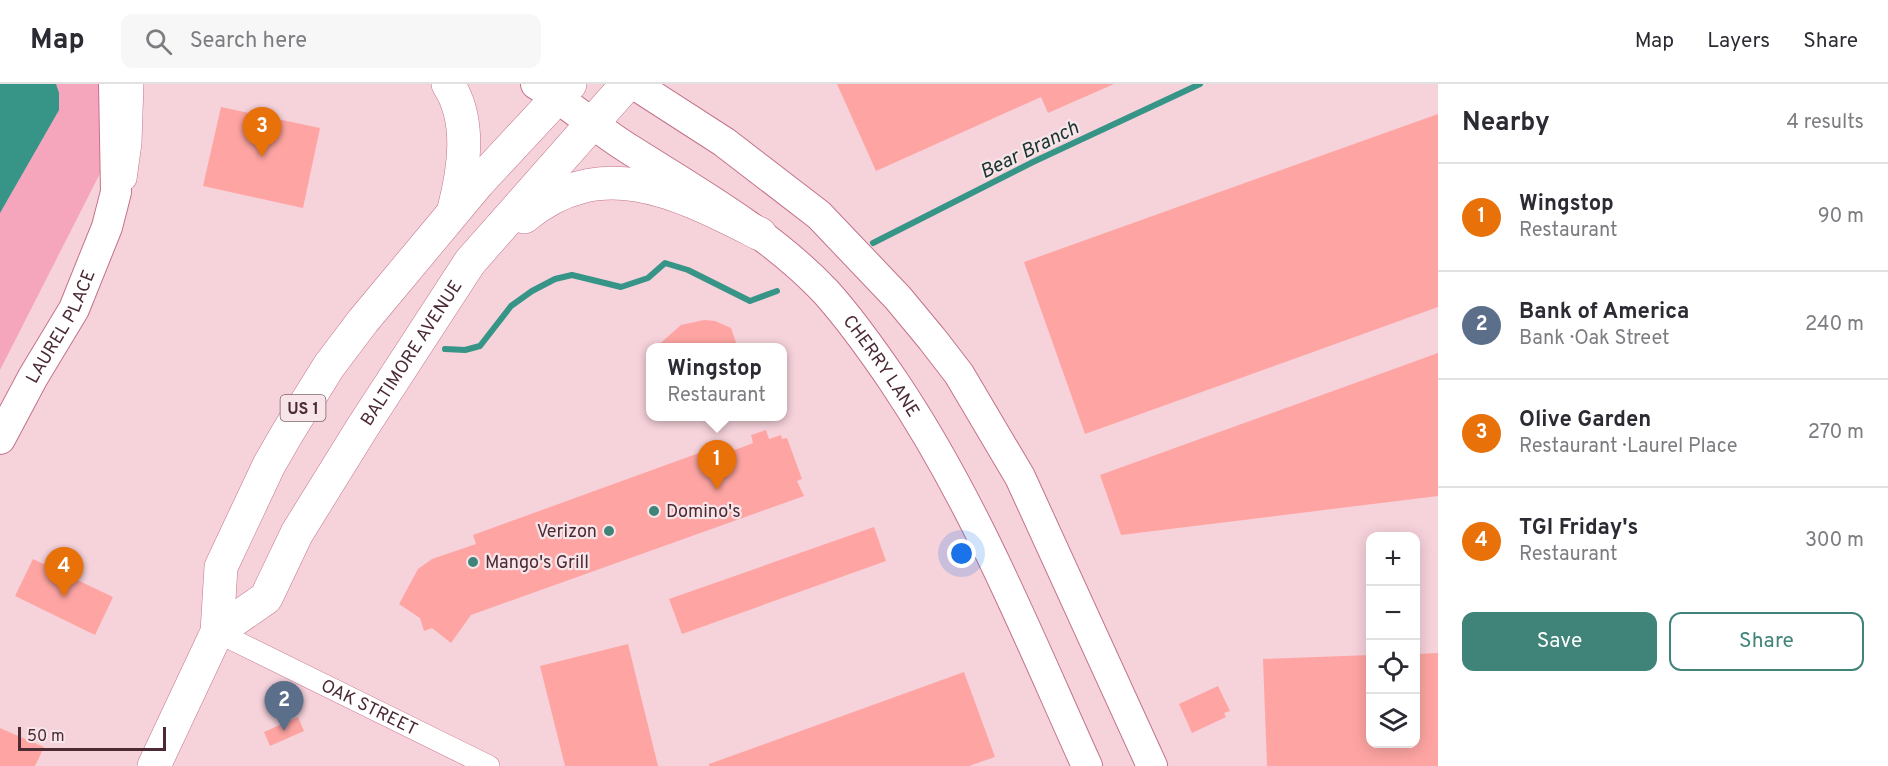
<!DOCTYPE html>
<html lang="en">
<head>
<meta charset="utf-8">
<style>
  body { margin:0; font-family:Overpass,sans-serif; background:#f7f7f7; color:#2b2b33 }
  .controls { position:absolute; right:18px; bottom:18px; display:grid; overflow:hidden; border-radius:12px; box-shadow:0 3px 15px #0003 }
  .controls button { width:54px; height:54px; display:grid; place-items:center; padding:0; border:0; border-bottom:2px solid #e1e1e2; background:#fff; color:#2b2b33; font:30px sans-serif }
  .scale { position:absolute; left:18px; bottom:15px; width:148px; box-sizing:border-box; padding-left:6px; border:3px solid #4c2a34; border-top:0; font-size:16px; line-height:21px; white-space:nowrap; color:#4c2a34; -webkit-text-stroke:4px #f7e5e9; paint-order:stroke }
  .you { position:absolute; left:962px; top:470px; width:21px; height:21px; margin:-15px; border:4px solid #fff; border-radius:50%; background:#1a73e8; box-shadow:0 0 0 9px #1a73e833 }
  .badge { display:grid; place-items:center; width:39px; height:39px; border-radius:50%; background:#408479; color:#fff; font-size:20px; font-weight:700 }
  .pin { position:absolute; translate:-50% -50px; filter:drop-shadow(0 2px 3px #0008) }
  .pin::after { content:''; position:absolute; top:32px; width:21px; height:18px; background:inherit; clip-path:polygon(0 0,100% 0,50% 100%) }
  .popup { position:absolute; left:646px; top:259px; width:141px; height:78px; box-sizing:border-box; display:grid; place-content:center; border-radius:12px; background:#fff; filter:drop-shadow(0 2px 4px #0005); font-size:20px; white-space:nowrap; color:#7c7c81 }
  .popup b { font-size:22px; color:#2b2b33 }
  .popup::after { content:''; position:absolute; left:50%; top:100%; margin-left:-12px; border:12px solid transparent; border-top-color:#fff }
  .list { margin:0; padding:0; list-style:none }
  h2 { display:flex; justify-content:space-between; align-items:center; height:78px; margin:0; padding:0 24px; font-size:26px }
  h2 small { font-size:20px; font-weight:400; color:#7c7c81 }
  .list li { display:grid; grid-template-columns:39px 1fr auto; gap:18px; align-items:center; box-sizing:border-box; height:108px; padding:0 24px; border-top:2px solid #e1e1e2 }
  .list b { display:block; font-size:22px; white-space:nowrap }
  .list p { margin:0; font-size:20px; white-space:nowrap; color:#7c7c81 }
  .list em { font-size:20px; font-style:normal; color:#7c7c81 }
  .actions { display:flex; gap:12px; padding:18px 24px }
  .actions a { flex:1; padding:14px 0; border:2px solid #408479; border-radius:12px; text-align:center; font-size:21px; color:#408479 }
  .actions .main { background:#408479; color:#fff }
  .icon { flex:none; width:33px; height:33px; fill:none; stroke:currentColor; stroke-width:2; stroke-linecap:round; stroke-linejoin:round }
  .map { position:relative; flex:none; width:1438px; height:682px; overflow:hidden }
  header { display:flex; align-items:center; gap:36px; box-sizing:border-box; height:84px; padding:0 30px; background:#fff; border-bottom:2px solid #e1e1e2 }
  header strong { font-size:28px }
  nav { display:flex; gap:33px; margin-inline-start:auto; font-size:21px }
  .search { width:420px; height:54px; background:#f7f7f7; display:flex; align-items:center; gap:15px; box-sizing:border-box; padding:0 21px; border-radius:12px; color:#7c7c81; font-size:22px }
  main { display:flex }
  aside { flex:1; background:#fff }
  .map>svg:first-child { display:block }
  .green { fill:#f5a5bc }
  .water { fill:#369587 }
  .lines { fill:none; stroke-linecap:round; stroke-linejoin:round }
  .stream { stroke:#369587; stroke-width:6 }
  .building { fill:#fea5a3 }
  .street-casing { stroke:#c3738b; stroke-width:22 }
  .secondary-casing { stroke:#c3738b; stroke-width:32 }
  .primary-casing { stroke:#c3738b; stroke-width:34 }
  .street { stroke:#fff; stroke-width:21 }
  .secondary { stroke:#fff; stroke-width:30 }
  .primary { stroke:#fff; stroke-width:33 }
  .poi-dot { fill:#408479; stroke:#f7e5e9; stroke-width:2 }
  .labels { text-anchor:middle; stroke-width:4.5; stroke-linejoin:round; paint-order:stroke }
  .shield { fill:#f7e5e9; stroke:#7f626a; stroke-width:1.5 }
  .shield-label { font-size:16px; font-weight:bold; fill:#4c2a34 }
  .street-label { font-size:18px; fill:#4c2a34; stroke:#f7e5e9 }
  .poi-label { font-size:18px; fill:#4c2a34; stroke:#f7e5e9; text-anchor:start }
  .water-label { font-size:20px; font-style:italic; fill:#17342f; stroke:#f7e5e9 }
</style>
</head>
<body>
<header>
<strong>Map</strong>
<div class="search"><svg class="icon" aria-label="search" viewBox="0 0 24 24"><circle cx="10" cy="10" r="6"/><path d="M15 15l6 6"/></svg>Search here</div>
<nav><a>Map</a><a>Layers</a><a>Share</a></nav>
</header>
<main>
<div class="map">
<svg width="1438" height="682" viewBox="0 0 1438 682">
  <rect width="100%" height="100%" fill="#f6d2db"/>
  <polygon class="green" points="0,0 110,0 115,60 0,286"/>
  <polygon class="water" points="0,0 56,0 59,9 59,26 0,129"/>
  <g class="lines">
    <g class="stream">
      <polyline points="873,159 1033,78 1200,0"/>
      <polyline points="445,265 465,266 480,262 511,222 532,207 555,195 572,191 621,203 648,194 665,179 688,186 750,217 777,207"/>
    </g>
  </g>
  <g class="building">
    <polygon points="837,0 1114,0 1048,29 1041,13 876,87"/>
    <polygon points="221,23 320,44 303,124 203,102"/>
    <polygon points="1438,30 1438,223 1085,350 1024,178"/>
    <polygon points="704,236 715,237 731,244 738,264 655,264 681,241"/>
    <polygon points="1438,269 1438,412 1121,451 1100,391"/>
    <polygon points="766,346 769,355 781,351 782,355 787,354 802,395 797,397 804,412 471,531 451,559 432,544 424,547 420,534 399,520 418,485 432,475 476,460 473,451 710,365 714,374 753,359 751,351"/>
    <polygon points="874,443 886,477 682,550 669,515"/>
    <polygon points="33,475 113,513 95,551 15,512"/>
    <polygon points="628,560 658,682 565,682 540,582"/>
    <polygon points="1438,569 1438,682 1267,682 1263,575 1371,571 1371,660 1416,660 1416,570"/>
    <polygon points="964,588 995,673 969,682 709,682 709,680"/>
    <polygon points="1218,602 1230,627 1224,629 1226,633 1192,649 1179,620"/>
    <polygon points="298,633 304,647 270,662 264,648"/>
    <polygon points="0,644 44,663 35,682 0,682"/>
  </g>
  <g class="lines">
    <defs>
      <g id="street">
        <polyline points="126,95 131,59 133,0"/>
        <path id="s1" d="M217,548L489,682"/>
      </g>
      <g id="secondary">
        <path id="s2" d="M536,0C569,20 597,45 629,65C697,108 770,149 826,208C851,236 873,267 894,298C974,417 1028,552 1087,682"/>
        <polyline points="634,0 724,58 819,131 898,214 932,255 959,290 1020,393 1152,682"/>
        <path id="s3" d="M0,355L33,293L74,225L107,143L116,108L114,0"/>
      </g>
      <g id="primary">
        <path d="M448,0C472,36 464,86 454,125"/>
        <path d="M524,133C603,67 682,111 760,150"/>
        <path id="s4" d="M217,548L266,514L297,449L362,344L470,178L627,0"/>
        <polyline points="154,682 217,548 221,483 269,381 288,348 329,282 363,237 478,99 570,0"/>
      </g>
    </defs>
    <use href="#street" class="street-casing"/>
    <use href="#secondary" class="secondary-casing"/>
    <use href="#primary" class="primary-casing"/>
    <use href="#street" class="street"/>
    <use href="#secondary" class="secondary"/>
    <use href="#primary" class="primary"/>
  </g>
  <g class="poi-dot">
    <circle cx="654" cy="427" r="6"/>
    <circle cx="609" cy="447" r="6"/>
    <circle cx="473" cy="478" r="6"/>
  </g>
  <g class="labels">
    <rect class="shield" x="280.5" y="311" width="45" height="26" rx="4.5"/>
    <g class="shield-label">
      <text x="303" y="330">US 1</text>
    </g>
    <g class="street-label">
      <text dy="6" stroke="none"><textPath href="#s3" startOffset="128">LAUREL PLACE</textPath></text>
      <text dy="6" stroke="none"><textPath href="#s4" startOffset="345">BALTIMORE AVENUE</textPath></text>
      <text dy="6" stroke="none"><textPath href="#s2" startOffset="450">CHERRY LANE</textPath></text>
      <text dy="6" stroke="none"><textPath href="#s1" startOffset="170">OAK STREET</textPath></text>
    </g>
    <g class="poi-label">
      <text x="666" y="433">Domino's</text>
      <text x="597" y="453" text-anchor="end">Verizon</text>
      <text x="485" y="484">Mango's Grill</text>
    </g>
    <g class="water-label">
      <text transform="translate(1029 65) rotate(-26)" y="7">Bear Branch</text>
    </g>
  </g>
</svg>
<div class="controls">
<button>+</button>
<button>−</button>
<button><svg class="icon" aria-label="locate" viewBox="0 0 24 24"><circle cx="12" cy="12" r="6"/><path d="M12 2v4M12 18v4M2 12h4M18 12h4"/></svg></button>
<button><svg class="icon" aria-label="layers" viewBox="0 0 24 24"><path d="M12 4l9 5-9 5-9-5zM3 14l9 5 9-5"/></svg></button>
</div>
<div class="scale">50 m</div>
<div class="you"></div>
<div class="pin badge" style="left:717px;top:406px;background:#e8710a">1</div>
<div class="popup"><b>Wingstop</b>Restaurant</div>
<div class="pin badge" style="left:284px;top:647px;background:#5c6f8a">2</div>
<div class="pin badge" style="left:262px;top:73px;background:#e8710a">3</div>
<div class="pin badge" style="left:64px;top:513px;background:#e8710a">4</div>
</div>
<aside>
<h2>Nearby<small>4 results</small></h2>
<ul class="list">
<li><span class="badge" style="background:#e8710a">1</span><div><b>Wingstop</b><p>Restaurant</p></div><em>90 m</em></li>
<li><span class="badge" style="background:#5c6f8a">2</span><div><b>Bank of America</b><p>Bank · Oak Street</p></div><em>240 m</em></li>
<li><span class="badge" style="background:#e8710a">3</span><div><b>Olive Garden</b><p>Restaurant · Laurel Place</p></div><em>270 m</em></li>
<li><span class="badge" style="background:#e8710a">4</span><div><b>TGI Friday's</b><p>Restaurant</p></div><em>300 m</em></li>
</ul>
<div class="actions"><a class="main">Save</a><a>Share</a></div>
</aside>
</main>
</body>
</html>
